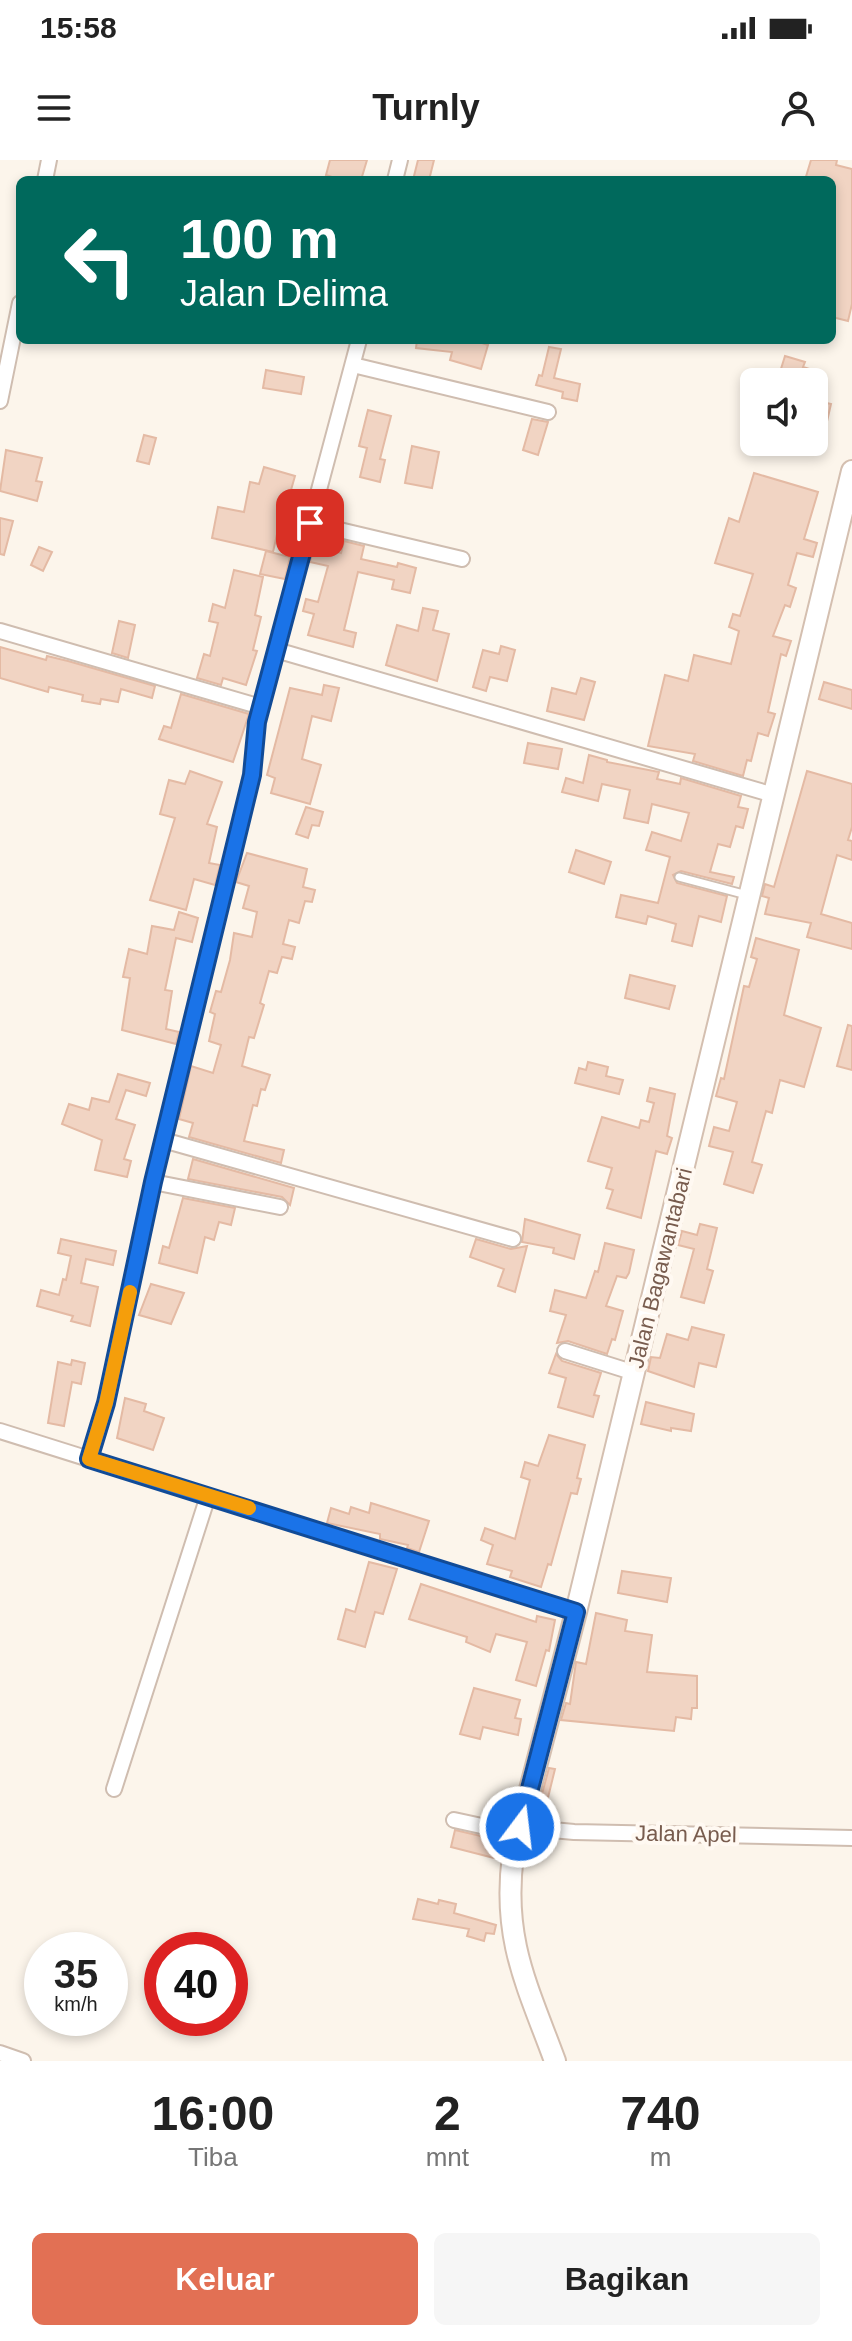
<!DOCTYPE html>
<html lang="id">
<style>
:root{--surface:#fff;--page:#f6f6f6;--text:#222;--muted:#767676;--accent:#e27054}
body{margin:0;font-family:Helvetica,sans-serif;background:var(--page);color:var(--text);height:100vh;display:flex;flex-direction:column;font-size:30px;white-space:nowrap}
*{box-sizing:border-box;margin:0}
p{font-size:26px;color:var(--muted)}
.icon{flex:none;width:44px;height:44px;fill:none;stroke:currentColor;stroke-width:2;stroke-linecap:round;stroke-linejoin:round}
.map{position:relative;height:1901px;overflow:hidden}
.sheet{display:flex;flex-direction:column;background:var(--surface);flex:1}
.sheet>*{flex:none}
.guide{position:absolute;left:16px;top:16px;width:820px;height:168px;border-radius:12px;box-shadow:0 4px 12px #0003;background:#00695c;color:#fff;overflow:hidden}
.fabs{position:absolute;left:740px;top:208px;display:grid;gap:16px}
.fabs a{display:grid;place-items:center;width:88px;height:88px;border-radius:12px;background:var(--surface);box-shadow:0 4px 12px #0003;font-size:40px}
.speed{position:absolute;left:24px;top:1772px;display:flex;gap:16px;font-size:40px;font-weight:700;text-align:center}
.speed>*{display:grid;place-content:center;width:104px;height:104px;border-radius:50%;background:var(--surface);box-shadow:0 4px 12px #0003;line-height:1}
.speed small{font-size:20px;font-weight:400}
.speed .limit{border:12px solid #d22;background:#fff;color:#111}
.pin{position:absolute;display:grid;place-items:center;width:68px;height:68px;color:#fff;margin:-34px;border-radius:16px;box-shadow:0 4px 12px #0006}
.me{position:absolute;width:88px;margin:-44px;rotate:15deg;stroke-linejoin:round;filter:drop-shadow(0 0 6px #0008)}
.turn{display:flex;align-items:center;gap:28px;height:168px;padding:0 32px;font-size:36px}
.turn .icon{width:104px;height:104px;stroke-width:2.5}
.turn b{display:block;font-size:56px;line-height:68px}
.eta{display:flex;justify-content:space-evenly;align-items:center;height:136px;text-align:center}
.eta b{font-size:48px;font-weight:600;line-height:56px}
.action{display:flex;gap:16px;margin-top:auto;padding:16px 32px}
.action a{flex:1;height:92px;border-radius:12px;background:var(--accent);color:#fff;font-size:32px;font-weight:600;line-height:92px;text-align:center}
.action a+a{background:var(--page);color:var(--text)}
.status{display:flex;justify-content:space-between;align-items:center;height:56px;padding:0 40px;background:var(--surface);direction:ltr}
.status svg{height:22px;fill:currentColor}
header{display:flex;justify-content:space-between;align-items:center;height:104px;padding:0 32px;background:var(--surface);font-size:36px;font-weight:600}
.map>svg:first-child{display:block}
</style>
<div class="status"><b>15:58</b><svg viewBox="0 0 49 12"><path d="M0 12V9h3v3zM5 12V6h3v6zM10 12V3h3v9zM15 12V0h3v12zM26 1h20v11H26zM47 4h2v5h-2z"/></svg></div>
<header><svg class="icon" aria-label="menu" viewBox="0 0 24 24"><path d="M4 6h16M4 12h16M4 18h16"/></svg>Turnly<svg class="icon" aria-label="person" viewBox="0 0 24 24"><circle cx="12" cy="8" r="4"/><path d="M4 21q1-7 8-7t8 7"/></svg></header>
<div class="map">
<svg width="852" height="1901" viewBox="0 0 852 1901">
<rect width="100%" height="100%" fill="#fcf5eb"/>
<!-- building -->
<g fill="#f1d4c3" stroke="#e4baa4" stroke-width="2">
<polygon points="330,0 367,0 361,20 341,20 326,15"/>
<polygon points="418,0 434,0 429,20 413,20"/>
<polygon points="811,0 837,0 836,5 852,9 852,144 848,161 832,157 832,20 805,20"/>
<polygon points="417,180 473,180 488,185 481,209 450,200 452,192 416,188"/>
<polygon points="549,187 561,189 554,218 580,224 577,241 562,238 563,232 536,225 539,215 542,216"/>
<polygon points="785,196 805,202 803,207 819,212 816,222 788,222 790,215 780,212"/>
<polygon points="266,210 304,217 301,234 263,228"/>
<polygon points="814,240 831,244 825,270 814,268"/>
<polygon points="368,250 391,256 380,299 385,300 380,322 360,317 367,288 359,286"/>
<polygon points="532,259 548,262 538,295 523,290"/>
<polygon points="144,275 156,278 149,304 137,301"/>
<polygon points="412,286 439,292 432,328 405,323"/>
<polygon points="6,290 42,298 36,321 42,322 37,341 0,331"/>
<polygon points="264,307 295,316 291,330 301,332 298,346 284,343 273,392 212,378 218,347 244,352 250,322 259,324"/>
<polygon points="754,313 818,332 804,379 817,383 813,397 797,393 788,425 796,428 790,447 785,445 773,476 791,481 786,496 781,494 768,552 775,554 768,576 758,573 751,601 747,600 743,616 693,601 695,594 648,586 665,515 688,521 694,495 731,504 739,471 729,467 733,454 740,456 753,414 715,403 729,358 739,362"/>
<polygon points="0,358 13,361 4,395 0,394"/>
<polygon points="344,381 364,386 361,399 397,407 398,403 416,408 410,433 392,429 394,420 358,412 344,470 356,473 353,487 308,475 314,454 303,451 306,439 318,442 328,406 310,402 314,386 341,393"/>
<polygon points="39,387 52,392 43,411 31,405"/>
<polygon points="266,391 290,397 285,419 260,414"/>
<polygon points="234,410 263,417 255,455 261,457 253,490 257,491 246,525 223,518 221,525 197,518 204,494 210,496 218,463 209,461 213,444 225,448"/>
<polygon points="423,448 438,451 433,470 449,474 437,521 386,505 397,465 418,471"/>
<polygon points="119,461 135,465 128,498 112,493"/>
<polygon points="501,486 515,490 507,521 490,517 486,531 473,527 483,490 499,494"/>
<polygon points="0,487 46,500 47,496 68,501 155,526 152,538 121,529 118,542 101,539 100,544 82,541 83,535 49,527 48,532 0,518"/>
<polygon points="581,518 595,522 584,560 547,551 552,528 576,534"/>
<polygon points="824,522 852,530 852,549 819,539"/>
<polygon points="324,525 339,528 331,561 312,556 302,599 321,605 310,644 271,633 275,618 267,615 290,528 322,535"/>
<polygon points="181,534 249,554 233,602 159,579 164,566 171,568"/>
<polygon points="528,583 562,589 558,609 524,603"/>
<polygon points="589,595 607,600 607,602 659,612 657,619 680,624 681,618 741,636 738,647 748,649 743,668 736,666 730,687 718,684 710,712 734,717 732,724 681,711 673,715 677,723 727,736 721,762 699,756 692,786 672,781 676,764 648,756 646,764 616,757 621,735 658,743 670,697 646,690 652,672 681,681 689,653 652,644 648,663 624,658 630,630 602,624 598,641 562,632 566,618 583,623"/>
<polygon points="190,611 222,622 207,664 217,667 209,703 220,705 215,725 194,719 186,750 150,740 175,658 160,654 169,620 185,624"/>
<polygon points="807,611 852,624 852,667 848,680 852,681 852,700 837,695 821,754 852,763 852,789 807,777 811,763 765,754 769,738 762,736 765,724 774,727"/>
<polygon points="306,647 323,652 319,666 312,665 308,678 296,674"/>
<polygon points="576,690 611,702 604,724 569,712"/>
<polygon points="247,693 307,709 303,727 315,730 312,742 305,741 299,763 289,760 283,784 295,787 292,799 282,797 277,813 269,811 260,843 264,845 254,878 249,877 242,906 270,915 265,930 261,929 257,946 253,945 244,981 284,990 281,1003 189,977 193,963 179,959 191,906 213,913 221,885 209,881 215,854 210,852 216,831 221,832 230,800 234,773 252,777 257,752 243,748 249,726 236,722"/>
<polygon points="179,752 198,758 192,782 176,778 165,830 172,831 166,869 179,872 176,884 122,870 130,818 123,817 129,789 147,794 152,766 174,770"/>
<polygon points="756,778 799,790 784,855 821,868 804,927 780,920 772,953 766,951 752,1002 762,1005 753,1033 724,1024 733,992 709,986 714,967 729,971 737,942 716,936 721,918 724,919 744,826 749,827 757,799 751,797"/>
<polygon points="630,815 675,826 669,849 625,838"/>
<polygon points="848,865 852,866 852,910 837,906"/>
<polygon points="588,902 608,907 606,916 623,920 619,934 575,923 579,908 586,910"/>
<polygon points="118,914 150,923 146,936 126,930 116,959 135,965 124,999 131,1001 127,1017 95,1010 102,980 62,964 69,944 89,950 92,938 109,942"/>
<polygon points="650,928 675,934 667,976 672,978 667,994 656,991 641,1058 607,1048 613,1030 606,1028 612,1008 588,1001 602,957 639,968 641,960 649,962 654,943 647,941"/>
<polygon points="193,999 294,1028 290,1045 282,1037 188,1019"/>
<polygon points="183,1038 235,1048 231,1065 219,1062 214,1080 205,1077 197,1113 159,1103 163,1086 169,1088"/>
<polygon points="525,1059 580,1075 574,1099 553,1093 554,1088 522,1082"/>
<polygon points="700,1064 717,1068 707,1109 713,1111 704,1143 681,1137 694,1089 678,1085 682,1071 697,1075"/>
<polygon points="61,1079 116,1091 113,1105 86,1099 81,1123 98,1127 90,1166 71,1161 73,1156 37,1146 41,1130 59,1135 63,1119 66,1120 71,1096 58,1093"/>
<polygon points="476,1079 511,1089 527,1086 515,1132 498,1126 504,1109 470,1097"/>
<polygon points="605,1083 634,1090 629,1113 626,1118 617,1116 606,1146 623,1151 615,1180 612,1179 607,1194 568,1181 557,1183 566,1155 550,1151 555,1130 586,1138 595,1111 598,1112"/>
<polygon points="151,1124 184,1133 171,1164 139,1155"/>
<polygon points="692,1167 724,1175 716,1207 699,1203 694,1227 648,1211 651,1197 660,1198 667,1174 688,1180"/>
<polygon points="556,1194 562,1201 601,1213 594,1235 599,1236 593,1257 558,1247 566,1218 549,1213"/>
<polygon points="72,1200 85,1203 81,1224 72,1222 64,1266 48,1263 58,1202 71,1205"/>
<polygon points="125,1238 146,1244 144,1251 164,1258 153,1290 117,1278"/>
<polygon points="646,1242 694,1254 691,1271 671,1268 671,1271 641,1264"/>
<polygon points="549,1275 585,1285 577,1318 581,1319 577,1334 571,1333 551,1405 548,1404 541,1427 510,1417 512,1411 487,1404 493,1385 481,1380 485,1368 515,1379 530,1320 521,1317 525,1302 538,1306"/>
<polygon points="371,1343 429,1361 419,1392 407,1388 408,1385 380,1379 380,1374 327,1363 331,1348 349,1354 351,1347 369,1353"/>
<polygon points="369,1402 397,1409 383,1454 375,1452 365,1487 338,1479 346,1449 355,1452"/>
<polygon points="622,1411 671,1418 667,1442 618,1433"/>
<polygon points="421,1424 536,1462 537,1456 555,1460 549,1491 546,1490 536,1526 516,1520 527,1482 496,1474 490,1492 466,1482 467,1477 409,1459"/>
<polygon points="596,1453 627,1460 625,1471 652,1475 647,1512 697,1516 697,1548 692,1548 691,1559 676,1557 674,1571 561,1560 566,1543 570,1544 576,1502 586,1504"/>
<polygon points="474,1528 520,1540 515,1558 521,1559 518,1575 483,1567 480,1579 460,1574"/>
<polygon points="549,1608 555,1609 543,1658 536,1656"/>
<polygon points="455,1670 498,1680 494,1698 451,1687"/>
<polygon points="418,1739 438,1744 439,1740 456,1744 454,1753 496,1765 494,1774 486,1773 484,1781 467,1776 469,1769 413,1759"/>
</g>
<g fill="none" stroke-linecap="round" stroke-linejoin="round">
<!-- lane casing -->
<g stroke="#cfbdb0" stroke-width="11">
<polyline id="lane" points="679,717 747,735"/>
</g>
<!-- street casing -->
<g stroke="#cfbdb0" stroke-width="18">
<g id="street">
<polyline points="45,20 49,0"/>
<polyline points="395,20 400,0"/>
<polyline points="353,205 548,252"/>
<polyline points="0,241 20,143"/>
<polyline points="310,363 462,399"/>
<polyline points="0,471 261,547"/>
<polyline points="276,490 774,635"/>
<polyline points="163,980 513,1079"/>
<polyline points="153,1022 280,1047"/>
<polyline points="565,1191 635,1213"/>
<polyline points="0,1271 576,1452"/>
<polyline points="89,1299 106,1243 153,1022 252,615 257,562 359,180"/>
<polyline points="114,1629 208,1336"/>
<polyline points="454,1660 518,1674"/>
<polyline points="520,1667 574,1672 852,1678"/>
<polyline points="0,1893 23,1901"/>
</g>
</g>
<!-- secondary casing -->
<g stroke="#d4bfb0" stroke-width="24">
<path id="secondary" d="M555,1901C527,1825 502,1779 513,1695L576,1452L852,311"/>
</g>
<!-- lane -->
<use href="#lane" stroke="#fff" stroke-width="7"/>
<!-- street -->
<use href="#street" stroke="#fff" stroke-width="14"/>
<!-- secondary -->
<use href="#secondary" stroke="#fff" stroke-width="20"/>
</g>
<g fill="none" stroke-linecap="round" stroke-linejoin="round">
<!-- route casing -->
<g stroke="#114b97" stroke-width="20">
<polyline id="route" points="310,363 257,562 252,615 153,1022 106,1243 89,1299 576,1452 520,1667"/>
</g>
<!-- route -->
<use href="#route" stroke="#1a73e8" stroke-width="14"/>
<!-- slow -->
<polyline stroke="#f59e0b" stroke-width="14" points="130,1132 106,1243 89,1299 249,1348"/>
</g>
<g text-anchor="middle" dominant-baseline="central" stroke-width="8" stroke-linejoin="round" paint-order="stroke">
<!-- street labels -->
<g font-size="22" fill="#785c4e" stroke="#fff9f2">
<text transform="translate(660 1108) rotate(-76)">Jalan Bagawantabari</text>
<text transform="translate(686 1674) rotate(1)">Jalan Apel</text>
</g>
</g>
</svg>
<div class="fabs">
<a><svg class="icon" aria-label="sound" viewBox="0 0 24 24"><path d="M4 9h4l5-4v14l-5-4H4zM17 9q2 3 0 6"/></svg></a>
</div>
<div class="speed"><div>35<small>km/h</small></div><div class="limit">40</div></div>
<div class="pin" style="left:310px;top:363px;background:#d93025"><svg class="icon" aria-label="arrive" viewBox="0 0 24 24"><path d="M6 21V4h12l-3 4 3 4H6"/></svg></div>
<svg class="me" style="left:520px;top:1667px" viewBox="-20 -20 40 40"><circle r="17" fill="#1a73e8" stroke="#fff" stroke-width="3"/><path d="M0-11L8 9 0 5-8 9z" fill="#fff"/></svg>
<div class="guide">
<div class="turn"><svg class="icon" aria-label="left" viewBox="0 0 24 24"><path d="M17 20v-9H6M10 6l-5 5 5 5"/></svg><div><b>100 m</b>Jalan Delima</div></div>
</div>
</div>
<section class="sheet">
<div class="eta">
<div><b>16:00</b><p>Tiba</p></div>
<div><b>2</b><p>mnt</p></div>
<div><b>740</b><p>m</p></div>
</div>
<div class="action"><a>Keluar</a><a>Bagikan</a></div>
</section>
